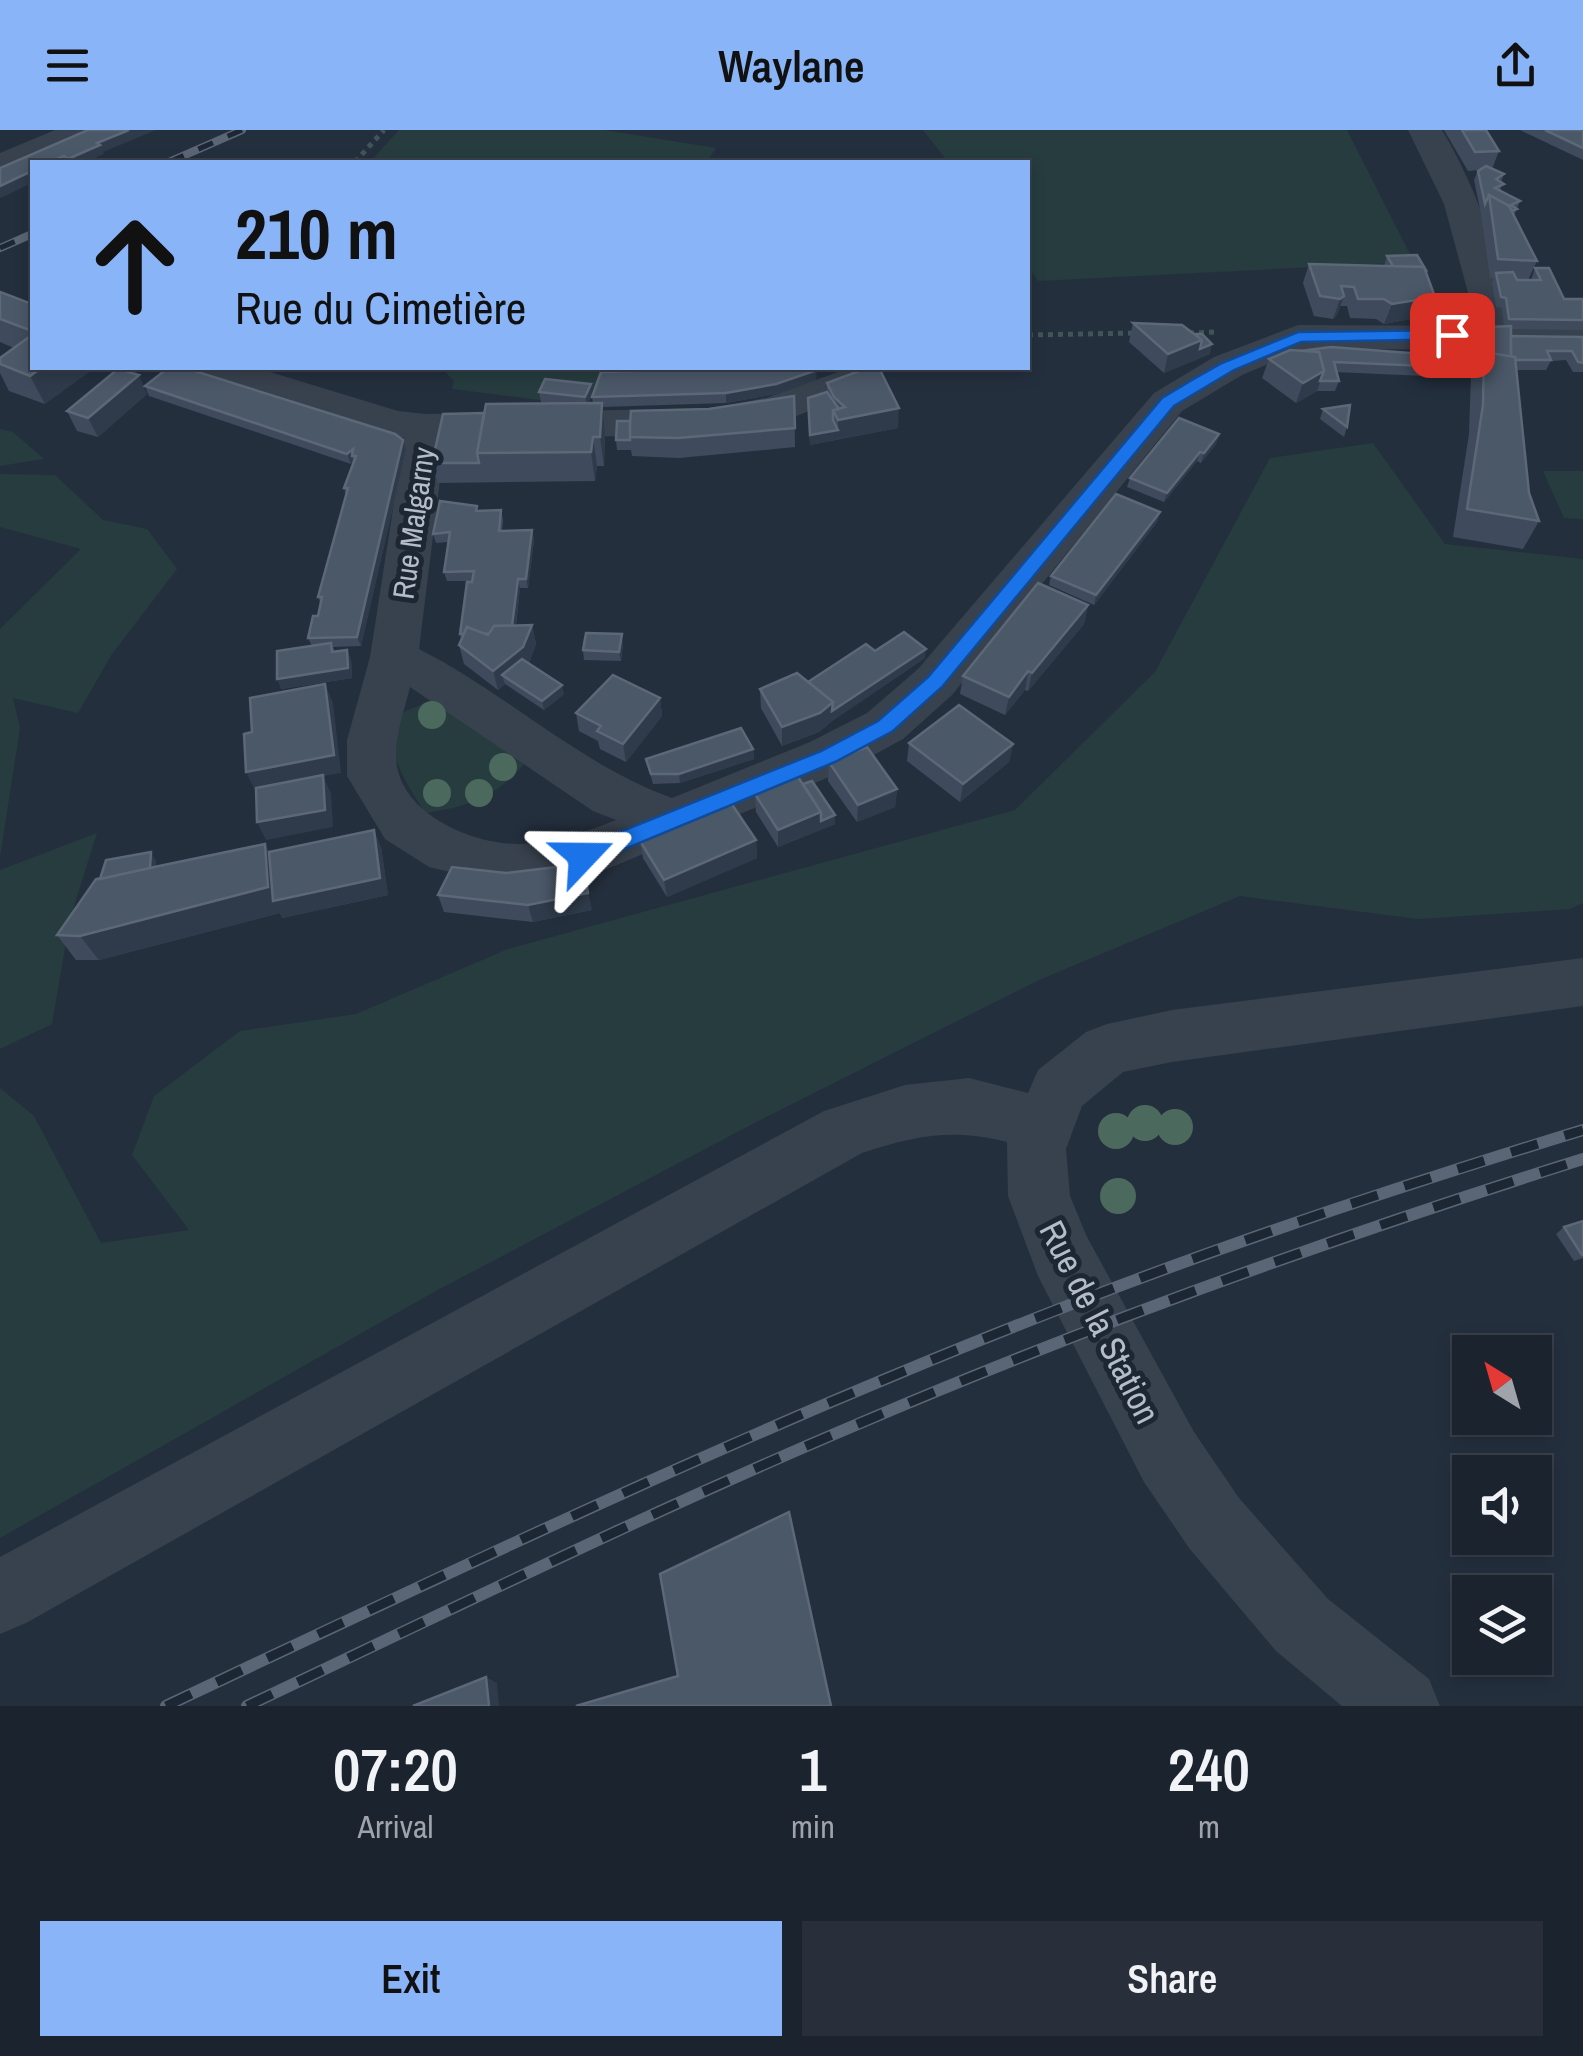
<!DOCTYPE html>
<meta charset="utf-8">
<style>
:root{--surface:#1b232e;--page:#282f3a;--text:#f1f3f6;--muted:#a0a4aa;--line:#39404a;--accent:#8ab4f8}
body{margin:0;font-family:"Archivo Narrow",sans-serif;background:var(--page);color:var(--text);height:100vh;display:flex;flex-direction:column;font-size:38px;white-space:nowrap}
*{box-sizing:border-box;margin:0}
p{font-size:32px;color:var(--muted)}
.icon{flex:none;width:55px;height:55px;fill:none;stroke:currentColor;stroke-width:2;stroke-linecap:round;stroke-linejoin:round}
.map{position:relative;height:1576px;overflow:hidden}
.sheet{display:flex;flex-direction:column;background:var(--surface);flex:1}
.sheet>*{flex:none}
.guide{position:absolute;left:30px;top:30px;width:1000px;height:210px;border-radius:0px;box-shadow:0 5px 15px #0003,0 0 0 2px var(--line);background:#8ab4f8;color:#111;overflow:hidden}
.needle{width:65px;rotate:323deg}
.tools{position:absolute;left:1452px;top:1205px;display:grid;gap:20px}
.tools a{display:grid;place-items:center;width:100px;height:100px;border-radius:0px;background:var(--surface);box-shadow:0 5px 15px #0003,0 0 0 2px var(--line);font-size:50px}
.pin{position:absolute;display:grid;place-items:center;width:85px;height:85px;color:#fff;margin:-42px;border-radius:20px;box-shadow:0 5px 15px #0006}
.me{position:absolute;width:110px;margin:-55px;rotate:67deg;stroke-linejoin:round;filter:drop-shadow(0 0 8px #0008)}
.turn{display:flex;align-items:center;gap:35px;height:210px;padding:0 40px;font-size:45px}
.turn .icon{width:130px;height:130px;stroke-width:2.5}
.turn b{display:block;font-size:70px;line-height:85px}
.eta{display:flex;justify-content:space-evenly;align-items:center;height:170px;text-align:center}
.eta b{font-size:60px;font-weight:600;line-height:70px}
.primary-button{display:flex;gap:20px;margin-top:auto;padding:20px 40px}
.primary-button a{flex:1;height:115px;border-radius:0px;background:var(--accent);color:#111;font-size:40px;font-weight:600;line-height:115px;text-align:center}
.primary-button a+a{background:var(--page);color:var(--text)}
header{display:flex;justify-content:space-between;align-items:center;height:130px;padding:0 40px;background:var(--accent);color:#111;font-size:45px;font-weight:600}
.map>svg:first-child{display:block}
</style>
<header><svg class="icon" aria-label="menu" viewBox="0 0 24 24"><path d="M4 6h16M4 12h16M4 18h16"/></svg>Waylane<svg class="icon" aria-label="share" viewBox="0 0 24 24"><path d="M12 15V3M7 8l5-5 5 5M5 13v7h14v-7"/></svg></header>
<div class="map">
<svg width="1583" height="1576" viewBox="0 0 1583 1576">
<rect width="100%" height="100%" fill="#242f3e"/>
<!-- green -->
<g fill="#263c3f">
<polygon points="399,0 604,0 716,18 707,32 370,32"/>
<polygon points="923,0 1347,0 1414,132 1038,151 1028,136 1028,32 948,32"/>
<polygon points="425,238 603,238 587,276 452,259 454,251 445,242"/>
<polygon points="0,299 13,302 44,329 0,336"/>
<polygon points="1373,313 1445,414 1583,429 1583,773 1570,779 1418,789 1240,766 1039,850 768,986 434,1162 0,1408 0,958 34,986 101,1113 189,1100 132,1025 154,966 240,901 356,884 508,819 1015,680 1155,542 1270,328"/>
<polygon points="1543,341 1583,341 1583,389 1564,388"/>
<polygon points="0,344 55,345 103,390 147,399 177,439 112,524 78,583 13,568 20,598 0,727 0,499 81,419 0,397"/>
<path d="M422,574L441,577L524,634C498,666 465,678 425,683C411,660 376,612 400,585C404,581 416,577 422,574Z"/>
<polygon points="97,703 70,789 52,894 0,919 0,740"/>
</g>
<g fill="none" stroke-linecap="round" stroke-linejoin="round">
<!-- path -->
<g stroke="#3f5557" stroke-width="5" stroke-dasharray="5 5" stroke-linecap="butt">
<polyline points="355,32 384,0"/>
<polyline points="1189,203 1216,202"/>
<polyline points="1028,205 1136,203"/>
</g>
<!-- minor -->
<g fill="#38414e" fill-rule="evenodd">
<polygon points="55,0 100,0 95,7 0,46 0,23"/>
<path d="M1408,0H1442C1479,61 1498,127 1516,196H1583V220L1304,219L1242,245L1182,281L952,565L903,609L846,640L602,741L517,758L429,737L385,709L347,646V610L370,527L404,308L203,247L197,238H257L398,281L426,284L716,278L769,267L849,238L866,240L872,249L866,258L794,287L716,304L445,310L419,519C506,563 580,635 672,668L810,612L867,583L918,539L1154,263L1214,227L1298,195L1477,196L1444,74ZM410,557L593,681L616,690C586,702 552,714 518,714C475,714 410,688 398,641C391,614 404,583 410,557Z"/>
<path d="M1583,828V876L1172,932L1123,942L1082,976L1066,1019L1070,1066L1087,1107L1194,1302L1239,1368L1328,1469L1429,1549L1440,1576H1342L1276,1521L1189,1418L1144,1352L1038,1146L1008,1066L1007,1012C952,998 915,1006 862,1023L26,1493L0,1504V1427L824,981L905,955L969,948L1028,963L1038,940L1086,902L1107,894L1172,880Z"/>
</g>
<!-- rail-far1 casing -->
<g stroke="#5a6575" stroke-width="8">
<g id="rail-far1">
<polyline points="169,32 242,0"/>
<polyline points="0,118 32,104"/>
</g>
</g>
<!-- rail casing -->
<g stroke="#5a6575" stroke-width="12">
<g id="rail">
<path d="M166,1576C460,1437 755,1297 1059,1179C1231,1112 1406,1054 1583,1000"/>
<path d="M247,1576C450,1480 652,1381 858,1294C1095,1193 1338,1106 1583,1029"/>
</g>
</g>
<!-- rail-far1 -->
<use href="#rail-far1" stroke="#1d2633" stroke-width="5" stroke-dasharray="16" stroke-linecap="butt"/>
<!-- rail -->
<use href="#rail" stroke="#1d2633" stroke-width="9" stroke-dasharray="28" stroke-linecap="butt"/>
</g>
<!-- trees -->
<g fill="#4b6a5d">
<circle cx="432" cy="585" r="14"/>
<circle cx="503" cy="637" r="14"/>
<circle cx="437" cy="663" r="14"/>
<circle cx="479" cy="663" r="14"/>
<circle cx="1145" cy="993" r="18"/>
<circle cx="1175" cy="997" r="18"/>
<circle cx="1116" cy="1001" r="18"/>
<circle cx="1118" cy="1066" r="18"/>
</g>
<!-- wall -->
<g fill="#3f4b5c">
<polygon points="1444,0 1486,0 1499,21 1492,39 1504,44 1501,52 1501,61 1520,71 1514,86 1537,131 1528,150 1531,150 1535,138 1564,169 1583,169 1583,200 1511,199 1511,206 1583,207 1583,242 1573,242 1566,230 1551,231 1546,240 1517,240 1529,363 1539,391 1523,419 1453,407 1469,304 1471,244 1469,248 1336,242 1339,251 1335,261 1317,261 1296,273 1262,248 1269,229 1461,227 1455,218 1463,198 1504,197 1502,178 1496,177 1492,153 1494,148 1490,148 1481,84 1474,50 1478,40 1468,41"/>
<polygon points="1520,0 1583,0 1583,30"/>
<polygon points="1387,126 1426,143 1435,167 1427,186 1384,194 1376,189 1350,188 1347,176 1340,176 1337,185 1333,189 1314,186 1303,153 1309,134 1384,136"/>
<polygon points="0,162 32,174 32,238 45,274 9,261 0,243 0,228 14,218 0,212"/>
<polygon points="1133,193 1210,224 1164,243 1129,212"/>
<polygon points="610,238 679,238 679,240 816,250 776,264 726,273 602,277 605,302 604,336 597,336 595,351 438,353 432,333 484,283 559,274 541,272 539,262 592,264 588,273 593,273 592,267 611,241"/>
<polygon points="827,253 898,298 810,315 808,278 827,262"/>
<polygon points="145,256 403,310 406,320 361,516 333,517 335,521 351,529 352,548 281,559 312,516 308,508 318,486 321,474 318,467 346,366 344,358 353,331 351,334 149,266"/>
<polygon points="147,264 98,307 77,301 67,281"/>
<polygon points="794,266 795,317 679,328 632,326 631,320 617,320 616,310 630,291"/>
<polygon points="1323,279 1347,297 1344,307 1320,289"/>
<polygon points="1219,304 1216,314 1201,333 1197,331 1164,372 1127,357 1130,348"/>
<polygon points="501,380 503,390 502,401 532,400 534,410 528,458 520,458 516,496 532,495 536,514 529,533 564,564 544,580 505,554 498,560 464,534 459,515 461,510 460,504 473,451 447,451 444,442 448,412 436,413 433,404 478,381"/>
<polygon points="1160,382 1157,392 1094,475 1049,455 1051,446"/>
<polygon points="1088,475 1084,494 1028,561 1025,560 1005,585 960,564 963,546"/>
<polygon points="623,514 621,531 584,530 583,520"/>
<polygon points="875,521 925,528 832,591 819,602 782,616 761,578 760,559 808,552"/>
<polygon points="660,568 662,586 626,632 600,619 598,611 579,601 576,583"/>
<polygon points="909,613 1013,614 1009,632 960,672 907,631"/>
<polygon points="753,619 754,629 680,653 653,654 646,629"/>
<polygon points="829,632 897,659 895,677 857,692 828,651"/>
<polygon points="755,664 835,694 778,717 756,682"/>
<polygon points="756,710 757,728 667,767 643,728 640,711"/>
<polygon points="265,714 269,722 381,717 388,765 282,788 280,783 99,830 76,830 57,805 156,731 156,737"/>
<polygon points="438,765 592,780 533,792 444,782"/>
<polygon points="1583,1091 1583,1128 1574,1131 1556,1104 1564,1097"/>
</g>
<!-- shaded-wall -->
<g fill="#2f3b4b">
<polygon points="129,0 156,0 103,22 104,24 86,32 70,32 68,29 97,13"/>
<polygon points="64,26 66,32 50,32"/>
<polygon points="32,41 32,53 5,66 0,56"/>
<polygon points="0,55 5,66 0,68"/>
<polygon points="1344,166 1337,185 1333,189 1340,169"/>
<polygon points="1435,167 1427,186 1384,194 1392,174"/>
<polygon points="1202,210 1212,214 1210,224 1164,243 1168,224"/>
<polygon points="41,238 95,238 45,274 30,246"/>
<polygon points="817,240 816,250 776,264 726,273 726,263"/>
<polygon points="1324,241 1317,261 1296,273 1303,253"/>
<polygon points="139,245 147,264 98,307 88,288"/>
<polygon points="591,254 592,264 587,276 585,267"/>
<polygon points="602,273 605,302 604,336 600,307"/>
<polygon points="899,278 898,298 810,315 810,305 838,300 838,290"/>
<polygon points="1219,304 1216,314 1201,333 1204,323"/>
<polygon points="593,307 597,336 595,351 591,322"/>
<polygon points="403,310 406,320 361,516 357,507"/>
<polygon points="353,319 352,326 353,331 351,334 347,324"/>
<polygon points="1200,322 1197,331 1164,372 1167,363"/>
<polygon points="1160,382 1157,392 1094,475 1096,465"/>
<polygon points="532,400 534,410 528,458 526,449"/>
<polygon points="518,449 520,458 514,512 511,503"/>
<polygon points="1088,475 1084,494 1028,561 1032,543"/>
<polygon points="532,495 536,514 528,536 502,545 505,554 498,560 493,541"/>
<polygon points="622,504 623,514 621,531 619,522"/>
<polygon points="926,519 925,528 832,591 819,602 782,616 782,597 833,572"/>
<polygon points="347,520 351,529 352,548 281,559 277,549"/>
<polygon points="1028,541 1025,560 1005,585 1009,567"/>
<polygon points="325,554 333,573 341,643 323,646 331,663 333,697 266,710 257,692 255,660 246,642"/>
<polygon points="562,555 564,564 544,580 542,571"/>
<polygon points="660,568 662,586 626,632 623,614"/>
<polygon points="1013,614 1009,632 960,672 963,654"/>
<polygon points="753,619 754,629 680,653 679,644"/>
<polygon points="897,659 895,677 857,692 858,675"/>
<polygon points="821,682 821,700 778,717 778,700"/>
<polygon points="835,685 835,694 821,700 821,691"/>
<polygon points="374,700 381,717 388,765 282,788 280,783 99,830 80,806 265,714 278,739"/>
<polygon points="756,710 757,728 667,767 664,750"/>
<polygon points="151,722 156,731 156,759 102,769"/>
<polygon points="583,734 592,780 533,792 528,775"/>
<polygon points="486,1547 497,1553 499,1576 489,1576"/>
</g>
<!-- building -->
<g fill="#4b5868" stroke="#5c6777" stroke-width="2.5">
<polygon points="88,0 129,0 97,13 100,15 68,29 64,26 50,32 32,32 32,41 0,56 0,38"/>
<polygon points="1462,0 1486,0 1499,21 1475,22"/>
<polygon points="1545,0 1583,0 1583,18"/>
<polygon points="1486,36 1504,44 1496,49 1504,54 1495,58 1520,71 1511,75 1517,79 1512,81 1509,76 1489,65 1485,74 1478,41"/>
<polygon points="1489,65 1509,76 1537,131 1498,129"/>
<polygon points="1417,125 1427,142 1424,137 1393,136 1387,126"/>
<polygon points="1309,134 1424,137 1435,167 1392,174 1384,169 1358,169 1354,157 1341,156 1344,166 1340,169 1320,166"/>
<polygon points="1535,138 1549,138 1564,169 1583,169 1583,190 1509,189 1506,168 1501,167 1496,143 1513,142 1517,150 1541,150"/>
<polygon points="0,162 32,174 32,201 0,189"/>
<polygon points="1133,193 1182,195 1202,210 1168,224"/>
<polygon points="1511,196 1511,227 1484,222 1479,231 1480,209 1471,209 1463,198"/>
<polygon points="1195,204 1202,204 1212,214 1200,219 1202,210"/>
<polygon points="32,205 32,238 41,238 30,246 0,234 0,228"/>
<polygon points="1511,206 1583,207 1583,233 1578,232 1572,221 1547,221 1551,230 1516,230 1515,227 1511,227"/>
<polygon points="1331,217 1475,228 1473,238 1334,232 1339,251 1320,251 1324,241 1319,222 1300,221"/>
<polygon points="1290,220 1319,222 1324,241 1303,253 1269,229"/>
<polygon points="1484,222 1515,227 1529,363 1539,391 1467,379 1483,275"/>
<polygon points="168,238 185,238 395,304 403,310 357,507 308,508 313,486 318,486 322,467 318,467 348,358 344,358 356,326 352,326 353,319 347,324 145,256"/>
<polygon points="727,238 816,238 817,240 776,254 726,263 592,267 601,242"/>
<polygon points="867,238 879,238 899,278 838,290 833,280 845,277 834,267 827,253"/>
<polygon points="118,239 139,245 88,288 67,281"/>
<polygon points="545,249 591,254 585,267 539,262"/>
<polygon points="827,262 839,279 833,280 833,290 838,300 810,305 808,268"/>
<polygon points="794,266 795,298 678,308 629,307 631,281 709,279"/>
<polygon points="602,273 600,307 593,307 591,322 477,323 486,274"/>
<polygon points="1350,275 1347,297 1323,279"/>
<polygon points="484,283 477,323 479,333 432,333 443,284"/>
<polygon points="1179,288 1219,304 1204,323 1200,322 1167,363 1130,348"/>
<polygon points="617,291 630,291 630,310 616,310"/>
<polygon points="1116,364 1160,382 1096,465 1051,446"/>
<polygon points="440,371 477,376 476,381 501,380 499,401 532,400 526,449 518,449 512,496 494,496 490,503 483,504 467,497 464,504 460,504 467,452 472,452 474,441 444,442 450,402 433,404"/>
<polygon points="1038,453 1088,475 1032,543 1028,541 1009,567 963,546"/>
<polygon points="532,495 523,517 493,541 459,515 467,497 488,505 494,496"/>
<polygon points="904,502 926,519 832,581 833,572 808,552 866,514 875,521"/>
<polygon points="586,503 622,504 619,522 583,520"/>
<polygon points="331,513 332,522 347,520 348,538 277,549 277,521"/>
<polygon points="522,529 562,555 542,571 502,545"/>
<polygon points="797,543 833,572 820,583 782,597 760,559"/>
<polygon points="613,545 660,568 623,614 597,601 601,596 576,583"/>
<polygon points="325,554 334,625 246,642 244,604 252,602 250,568"/>
<polygon points="959,575 1013,614 963,654 909,613"/>
<polygon points="741,598 753,619 679,644 651,644 646,629"/>
<polygon points="867,617 897,659 858,675 829,632"/>
<polygon points="323,645 325,680 257,692 256,658"/>
<polygon points="798,647 821,682 778,700 755,664"/>
<polygon points="812,651 835,685 821,691 821,682 803,654"/>
<polygon points="731,673 756,710 664,750 640,711"/>
<polygon points="374,700 380,748 273,771 269,722"/>
<polygon points="265,714 268,757 80,806 57,805 96,749"/>
<polygon points="151,722 150,738 100,749 106,730"/>
<polygon points="583,734 588,763 528,775 438,765 452,737 506,743"/>
<polygon points="1583,1091 1583,1125 1582,1125 1564,1097"/>
<polygon points="789,1382 831,1576 576,1576 678,1546 660,1444"/>
<polygon points="486,1547 489,1576 413,1576"/>
</g>
<!-- route -->
<polygon fill="#1a73e8" stroke="#114b97" stroke-width="2.5" points="1452,200 1458,202 1458,209 1301,212 1234,240 1174,276 942,557 893,601 835,632 591,733 575,733 572,726 575,720 821,621 878,591 928,547 1162,268 1192,250 1222,233 1298,202"/>
<g text-anchor="middle" dominant-baseline="central" stroke-width="10" stroke-linejoin="round" paint-order="stroke">
<!-- far-street labels -->
<g font-size="30" fill="#b4bcc9" stroke="#1d2633">
<text transform="translate(413 393) rotate(-82)">Rue Malgarny</text>
</g>
<!-- street labels -->
<g font-size="35" fill="#b4bcc9" stroke="#1d2633">
<text transform="translate(1100 1192) rotate(63)">Rue de la Station</text>
</g>
</g>
</svg>
<div class="tools">
<a><svg class="needle" viewBox="-14 -14 28 28"><path d="M0-13l5 13h-10z" fill="#e53935"/><path d="M0 13l5-13h-10z" fill="#a0a4aa"/></svg></a>
<a><svg class="icon" aria-label="sound" viewBox="0 0 24 24"><path d="M4 9h4l5-4v14l-5-4H4zM17 9q2 3 0 6"/></svg></a>
<a><svg class="icon" aria-label="layers" viewBox="0 0 24 24"><path d="M12 4l9 5-9 5-9-5zM3 14l9 5 9-5"/></svg></a>
</div>
<div class="pin" style="left:1452px;top:205px;background:#d93025"><svg class="icon" aria-label="arrive" viewBox="0 0 24 24"><path d="M6 21V4h12l-3 4 3 4H6"/></svg></div>
<svg class="me" style="left:583px;top:726px" viewBox="-20 -20 40 40"><path d="M0-17L14 15 0 8-14 15z" fill="#1a73e8" stroke="#fff" stroke-width="4"/></svg>
<div class="guide">
<div class="turn"><svg class="icon" aria-label="ahead" viewBox="0 0 24 24"><path d="M12 20V5M6 11l6-6 6 6"/></svg><div><b>210 m</b>Rue du Cimetière</div></div>
</div>
</div>
<section class="sheet">
<div class="eta">
<div><b>07:20</b><p>Arrival</p></div>
<div><b>1</b><p>min</p></div>
<div><b>240</b><p>m</p></div>
</div>
<div class="primary-button"><a>Exit</a><a>Share</a></div>
</section>
